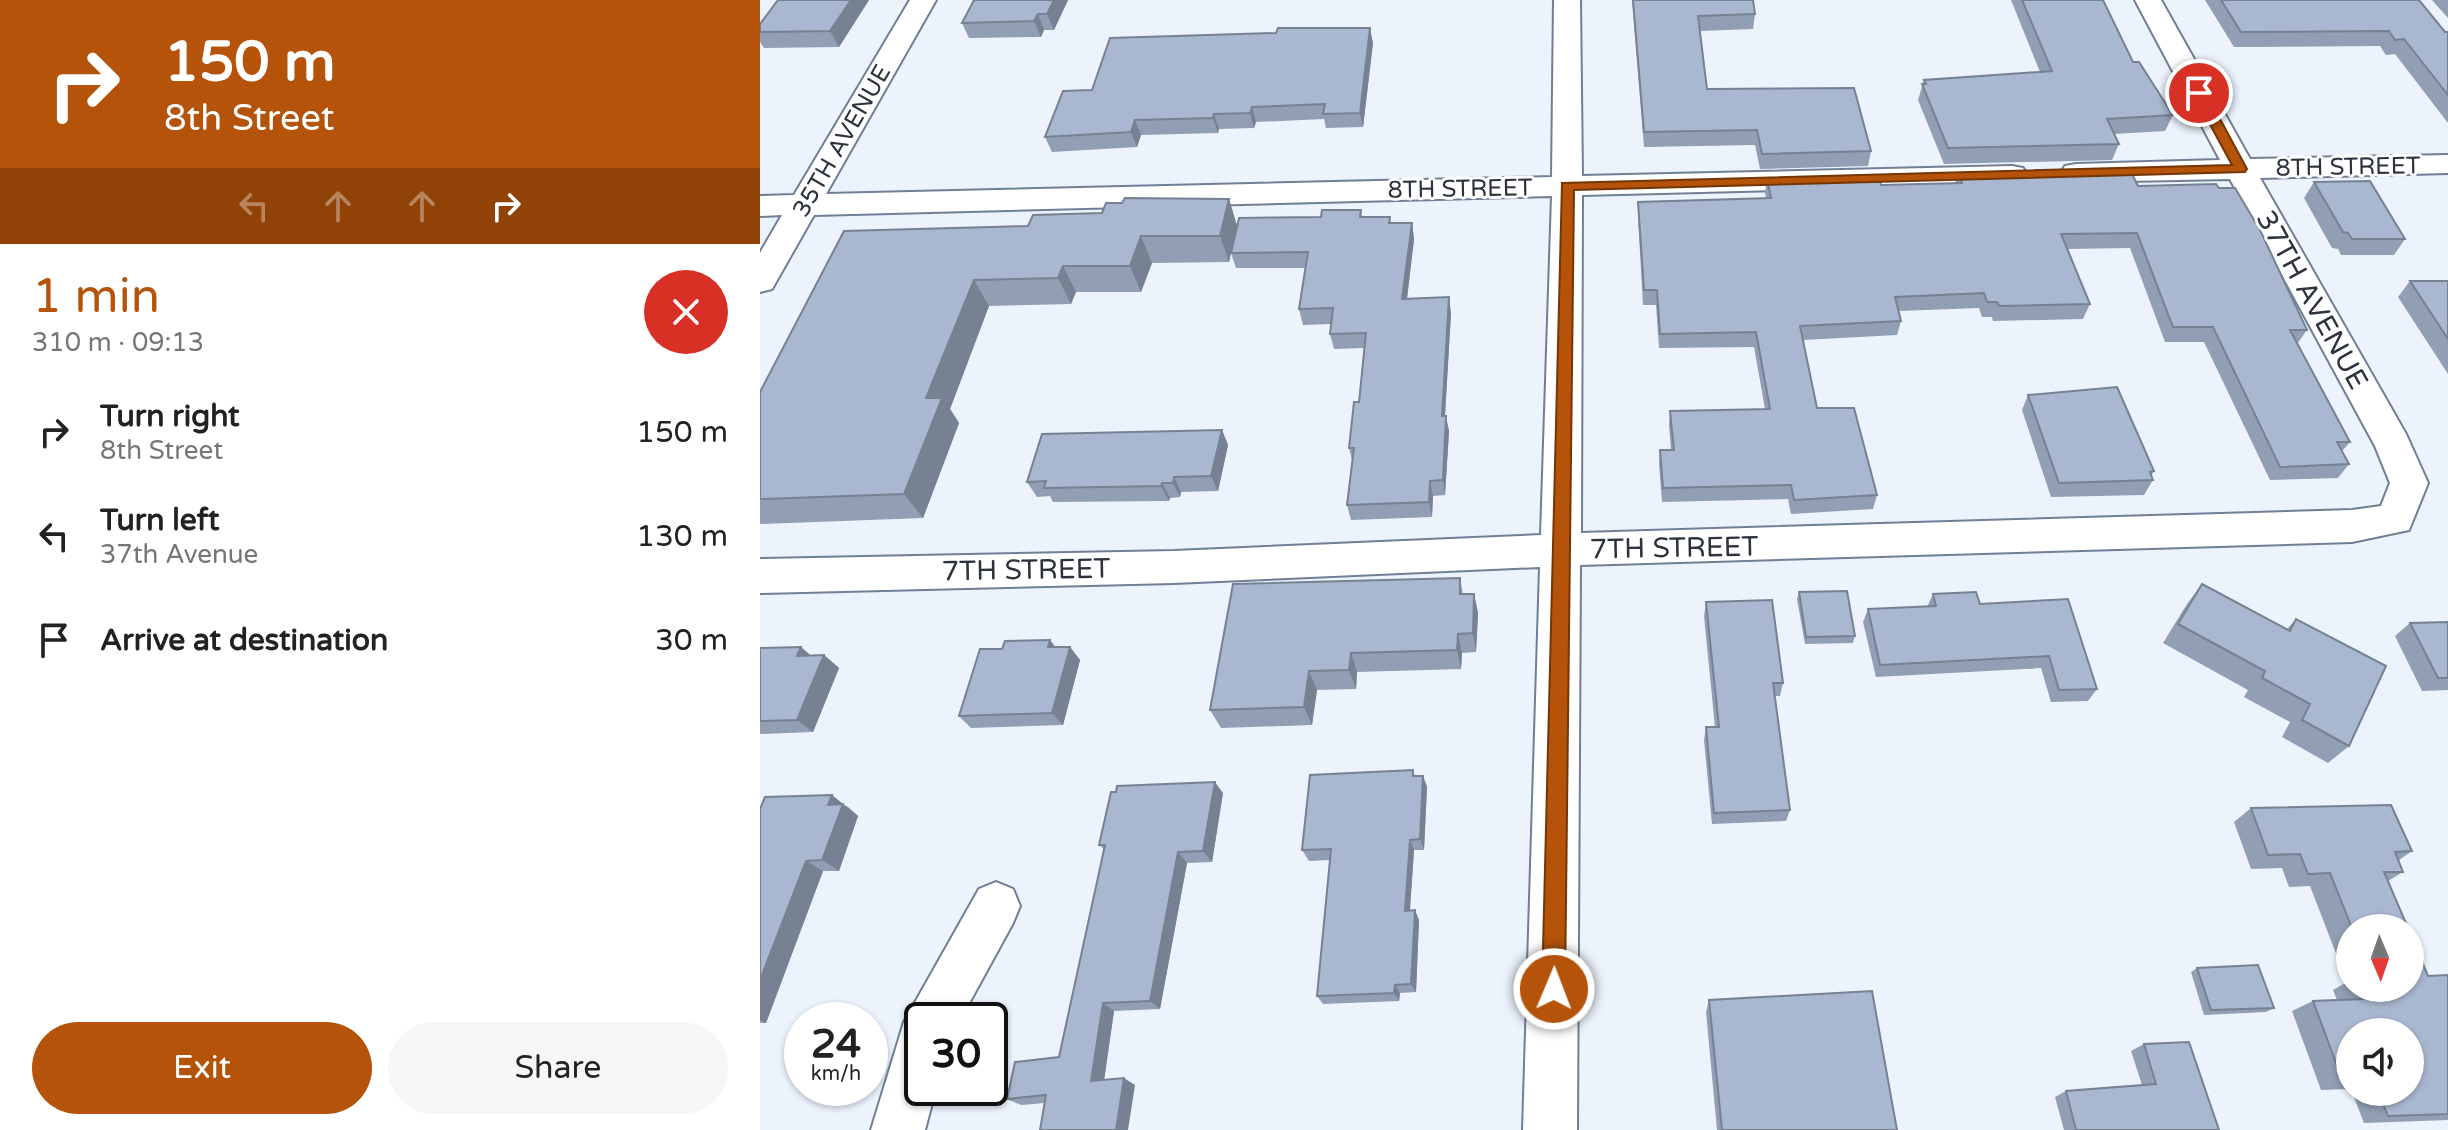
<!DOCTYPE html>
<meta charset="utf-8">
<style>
:root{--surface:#fff;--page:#f6f6f6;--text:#222;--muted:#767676;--accent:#b45309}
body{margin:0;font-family:"Varela Round",sans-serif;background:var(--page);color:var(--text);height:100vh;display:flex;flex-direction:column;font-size:30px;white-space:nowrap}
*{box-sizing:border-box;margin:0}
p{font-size:26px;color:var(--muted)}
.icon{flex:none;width:44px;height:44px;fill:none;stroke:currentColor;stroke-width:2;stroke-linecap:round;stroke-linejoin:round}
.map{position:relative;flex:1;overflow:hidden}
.drawer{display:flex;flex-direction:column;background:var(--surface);width:760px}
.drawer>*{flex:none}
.top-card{background:#b45309;color:#fff;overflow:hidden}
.needle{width:52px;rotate:178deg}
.tools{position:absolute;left:1576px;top:914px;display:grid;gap:16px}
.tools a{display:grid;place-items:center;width:88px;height:88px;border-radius:50%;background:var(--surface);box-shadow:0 2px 6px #0004;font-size:40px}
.speed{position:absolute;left:24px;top:1002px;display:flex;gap:16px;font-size:40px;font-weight:700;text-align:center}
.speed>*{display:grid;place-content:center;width:104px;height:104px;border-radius:50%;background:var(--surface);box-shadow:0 2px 6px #0004;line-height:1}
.speed small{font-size:20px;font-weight:400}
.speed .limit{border:4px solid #111;border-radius:12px;background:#fff;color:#111}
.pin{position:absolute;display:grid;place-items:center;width:68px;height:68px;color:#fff;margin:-34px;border:4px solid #fff;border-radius:50%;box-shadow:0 2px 8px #0007}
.me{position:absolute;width:88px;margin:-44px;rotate:1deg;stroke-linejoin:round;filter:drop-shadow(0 0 6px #0008)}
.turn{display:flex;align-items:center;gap:28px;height:168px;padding:0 32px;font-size:36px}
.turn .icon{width:104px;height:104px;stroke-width:2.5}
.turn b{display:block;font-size:56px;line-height:68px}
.lanes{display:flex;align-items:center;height:76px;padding:0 32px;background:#0003;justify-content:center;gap:40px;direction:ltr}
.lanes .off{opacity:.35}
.round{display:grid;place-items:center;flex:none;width:84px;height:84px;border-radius:42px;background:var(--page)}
.headline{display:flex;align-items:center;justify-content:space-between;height:136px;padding:0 32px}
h1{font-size:48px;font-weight:600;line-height:60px;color:var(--accent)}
.button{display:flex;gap:16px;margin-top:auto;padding:16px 32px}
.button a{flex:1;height:92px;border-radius:48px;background:var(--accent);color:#fff;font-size:32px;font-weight:600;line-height:92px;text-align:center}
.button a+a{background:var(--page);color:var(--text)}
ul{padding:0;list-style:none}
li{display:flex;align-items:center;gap:24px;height:104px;padding:0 32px}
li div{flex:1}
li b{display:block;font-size:30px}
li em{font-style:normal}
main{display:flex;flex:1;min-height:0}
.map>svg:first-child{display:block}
</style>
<main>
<section class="drawer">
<div class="top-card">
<div class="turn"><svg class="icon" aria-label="right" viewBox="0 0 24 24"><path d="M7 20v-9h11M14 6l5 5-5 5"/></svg><div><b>150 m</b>8th Street</div></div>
<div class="lanes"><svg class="icon off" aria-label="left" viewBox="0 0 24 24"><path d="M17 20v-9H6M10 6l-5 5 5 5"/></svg><svg class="icon off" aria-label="ahead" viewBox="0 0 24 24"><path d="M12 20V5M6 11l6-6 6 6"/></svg><svg class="icon off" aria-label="ahead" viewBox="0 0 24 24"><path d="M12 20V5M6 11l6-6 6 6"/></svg><svg class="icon" aria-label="right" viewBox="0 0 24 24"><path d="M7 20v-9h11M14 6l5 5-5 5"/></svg></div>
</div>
<div class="headline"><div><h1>1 min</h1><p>310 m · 09:13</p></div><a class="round" style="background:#d93025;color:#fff"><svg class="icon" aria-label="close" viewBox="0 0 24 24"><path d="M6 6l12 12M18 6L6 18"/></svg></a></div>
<ul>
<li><svg class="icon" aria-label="right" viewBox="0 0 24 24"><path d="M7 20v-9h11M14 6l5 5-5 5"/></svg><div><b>Turn right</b><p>8th Street</p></div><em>150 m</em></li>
<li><svg class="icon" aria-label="left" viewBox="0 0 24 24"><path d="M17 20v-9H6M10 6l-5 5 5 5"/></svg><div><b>Turn left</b><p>37th Avenue</p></div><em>130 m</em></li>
<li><svg class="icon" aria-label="arrive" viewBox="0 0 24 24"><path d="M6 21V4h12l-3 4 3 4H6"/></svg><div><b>Arrive at destination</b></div><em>30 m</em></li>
</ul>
<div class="button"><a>Exit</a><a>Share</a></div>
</section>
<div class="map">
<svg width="1688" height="1130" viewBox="0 0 1688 1130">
<rect width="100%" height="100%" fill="#ecf3fd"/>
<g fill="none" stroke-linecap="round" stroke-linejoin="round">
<!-- street casing -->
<g stroke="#707f95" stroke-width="4">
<g id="street">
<polygon points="150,0 176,0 66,194 792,177 794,0 820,0 822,176 1252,166 1263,168 1267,175 1263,182 1252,184 822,195 821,533 1592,510 1621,506 1630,483 1615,446 1470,179 1316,182 1305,180 1301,173 1305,166 1316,164 1460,160 1375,0 1401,0 1490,159 1688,155 1688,173 1500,178 1646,434 1668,483 1649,530 1592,542 820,565 817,1130 763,1130 780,567 414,583 0,593 0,559 414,551 781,535 792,196 54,215 12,289 0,292 0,253 22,215 0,216 0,196 34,195"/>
<polygon points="236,882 253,889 260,906 253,923 200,1020 162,1020 162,1088 176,1088 165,1130 111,1130 144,1022 219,889"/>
</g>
</g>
<!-- street -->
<use href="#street" fill="#fff" fill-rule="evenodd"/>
</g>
<!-- wall -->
<g fill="#919eb3">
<polygon points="109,0 79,47 4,48 0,42 0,24"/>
<polygon points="214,0 308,0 294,30 284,30 281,37 209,38 202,23"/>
<polygon points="872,0 993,0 995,14 993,29 940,31 947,89 1111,151 1108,166 1000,169 995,145 884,147"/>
<polygon points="1251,0 1343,0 1373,62 1413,115 1405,131 1354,134 1359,144 1352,160 1184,164 1158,100 1164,80 1280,72"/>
<polygon points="1445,0 1659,0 1685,32 1688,32 1688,123 1635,54 1626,55 1620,46 1474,47"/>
<polygon points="1672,0 1688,0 1688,18"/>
<polygon points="613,43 603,127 566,128 564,119 496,122 494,128 459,129 458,133 381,135 377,147 292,152 285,137 332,90"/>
<polygon points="1198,174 1378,186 1547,330 1537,344 1590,442 1582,451 1589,464 1578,478 1510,480 1444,342 1405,342 1370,248 1308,249 1330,304 1323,319 1233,321 1232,317 1222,317 1219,308 1139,311 1141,321 1137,335 1043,340 1057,408 1117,495 1113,509 1031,514 1028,499 902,502 899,464 900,450 911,450 909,425 910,411 1005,409 994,347 899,348 896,305 883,305 878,217 878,202 1006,198 1005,193 1007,178 1121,185 1195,183"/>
<polygon points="1554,182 1645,239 1634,255 1581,255 1578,249 1572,248 1544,198"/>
<polygon points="469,199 477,226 561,217 601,210 602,217 630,217 631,223 652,223 654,239 647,299 691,313 685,416 689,431 685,495 673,496 672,517 591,520 587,505 592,460 589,448 599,402 604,348 574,349 570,334 571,324 543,325 539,309 546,268 476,268 471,253 469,262 392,263 381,292 316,292 311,304 229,306 190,409 199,423 163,518 0,524 0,392 268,226 342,213"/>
<polygon points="1650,281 1688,281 1688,374 1638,297"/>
<polygon points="1268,395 1394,471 1391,476 1393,480 1384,495 1291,497 1262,410"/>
<polygon points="462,430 468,445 458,491 421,492 420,497 410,498 409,501 293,502 290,496 277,497 267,482"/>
<polygon points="700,578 703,594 714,594 718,613 716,652 702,653 701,669 597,672 596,689 557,690 552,725 461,728 450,710"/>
<polygon points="1442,584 1527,629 1536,619 1589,746 1568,763 1522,737 1530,722 1484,697 1488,690 1403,643 1427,604"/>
<polygon points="1039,592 1095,636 1093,643 1045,644 1037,599"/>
<polygon points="1173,594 1220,604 1337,689 1328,701 1291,702 1281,668 1116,677 1103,622 1108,609 1167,607"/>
<polygon points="946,602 1023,683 1020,696 1014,696 1030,810 1026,821 952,824 944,740 946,727 955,727 944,616"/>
<polygon points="1688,622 1688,690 1662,691 1635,636 1650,623"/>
<polygon points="296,647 310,647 320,660 303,725 211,728 199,716"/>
<polygon points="0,648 50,655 64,655 79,668 53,732 0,734"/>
<polygon points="653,770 655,776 663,776 667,787 664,850 654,850 650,911 659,920 656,992 640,993 639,1001 563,1004 557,996 570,860 549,861 542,850"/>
<polygon points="463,793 452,862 427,863 400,1009 354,1011 344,1080 375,1085 285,1103 261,1105 247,1099 299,1057 344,849 339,845"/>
<polygon points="87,806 98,816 79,871 63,871 6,1023 0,1023 0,809"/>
<polygon points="1491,808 1652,851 1639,860 1643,872 1628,881 1648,928 1590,928 1590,988 1650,988 1668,976 1688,975 1688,1120 1604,1123 1592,1092 1650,1092 1590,1032 1590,1089 1561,1090 1532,1011 1553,1001 1577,1000 1573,990 1587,982 1550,886 1529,887 1522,868 1491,869 1474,822"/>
<polygon points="1437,968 1514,1008 1506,1012 1444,1015 1431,972"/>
<polygon points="949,1000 1137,1130 957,1130 946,1012"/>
<polygon points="1384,1044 1459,1130 1304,1130 1295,1097 1306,1091 1382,1085 1371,1051"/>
</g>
<!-- shaded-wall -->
<g fill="#768192">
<polygon points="90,0 109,0 79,47 70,31"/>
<polygon points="294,0 308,0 294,30 287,14"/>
<polygon points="278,14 284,30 281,37 274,21"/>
<polygon points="610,28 613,43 603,127 600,113"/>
<polygon points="492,107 496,122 494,128 490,113"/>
<polygon points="454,114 459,129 458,133 453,118"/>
<polygon points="375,120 381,135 377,147 371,132"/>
<polygon points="469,199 477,226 469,262 460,236"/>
<polygon points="652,223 654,239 645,315 642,299"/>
<polygon points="381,236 392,263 381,292 370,266"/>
<polygon points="303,266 316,292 311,304 298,278"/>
<polygon points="214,280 229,306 190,409 199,423 163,518 144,494 166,398"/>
<polygon points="689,297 691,313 684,431 682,416"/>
<polygon points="686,416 689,431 685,495 683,480"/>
<polygon points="462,430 468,445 458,491 451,476"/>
<polygon points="414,477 421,492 420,497 413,483"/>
<polygon points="670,481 673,496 672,517 669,502"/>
<polygon points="402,483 410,498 409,501 401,486"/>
<polygon points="714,594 718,613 716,652 713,633"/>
<polygon points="698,634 702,653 701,669 697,650"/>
<polygon points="290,640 300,653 288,647"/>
<polygon points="41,647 56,660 37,656"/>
<polygon points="310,647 320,660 303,725 292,713"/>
<polygon points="591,653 597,672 596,689 589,670"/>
<polygon points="64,655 79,668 53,732 37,720"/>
<polygon points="549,671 557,690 552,725 544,707"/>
<polygon points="663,776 667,787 664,850 660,839"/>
<polygon points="455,782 463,793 452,862 443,851"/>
<polygon points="72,795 98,816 79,871 62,860 68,805"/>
<polygon points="650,840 654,850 649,920 645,911"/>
<polygon points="418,852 427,863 400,1009 390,1001"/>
<polygon points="46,861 63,871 6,1023 0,1020 0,980"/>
<polygon points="655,910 659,920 656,992 651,984"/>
<polygon points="635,985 640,993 639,1001 634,993"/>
<polygon points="343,1003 354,1011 343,1088 331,1081"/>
<polygon points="364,1078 375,1085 368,1130 356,1130"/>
</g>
<!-- building -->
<g fill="#a9b8d0" stroke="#768192" stroke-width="2">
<polygon points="18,0 91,0 70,31 0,32 0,24"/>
<polygon points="214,0 294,0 287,14 278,14 274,21 202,23"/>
<polygon points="873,0 993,0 995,14 938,16 947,89 1094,88 1111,151 1002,154 997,130 884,132"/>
<polygon points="1262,0 1343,0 1373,62 1379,62 1413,115 1347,119 1359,144 1188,148 1162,84 1166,84 1164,80 1292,71"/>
<polygon points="1461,0 1659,0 1685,32 1688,32 1688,95 1644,39 1635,40 1629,31 1481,32"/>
<polygon points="518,28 610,28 600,113 563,114 565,104 492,107 490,113 454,114 453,118 375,120 371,132 285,137 303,91 332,90 350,38 516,33"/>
<polygon points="1370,170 1378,186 1456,184 1459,188 1475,188 1500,230 1547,330 1530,330 1590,442 1577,442 1589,464 1520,467 1453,327 1413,327 1377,233 1301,234 1330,304 1239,306 1237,302 1227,302 1224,293 1135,297 1141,321 1040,326 1057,408 1094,408 1117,495 1034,500 1031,485 903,488 900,450 914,450 910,411 1010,409 996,332 900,334 897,290 884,290 878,202 1011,198 1007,178 1118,176 1121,185 1202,183 1198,174"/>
<polygon points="1610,181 1645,239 1592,239 1588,233 1583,232 1554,182"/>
<polygon points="365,198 469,199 460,236 381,236 370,266 303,266 298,278 214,280 166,398 182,398 144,494 0,499 0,392 84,231 268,226 273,215 342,213 346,203 362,203"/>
<polygon points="562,210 601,210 600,217 630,217 629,223 652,223 642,299 689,297 682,416 686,416 683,480 670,481 669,502 587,505 594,448 589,448 594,402 599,402 606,333 570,334 573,308 539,309 548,252 471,253 479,218 561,217"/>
<polygon points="1650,281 1688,281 1688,339"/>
<polygon points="1357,387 1394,471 1390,472 1393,480 1299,483 1268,395"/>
<polygon points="462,430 451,476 414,477 413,483 402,483 401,486 284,488 286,481 267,482 282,434"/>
<polygon points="700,578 700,594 714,594 713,633 698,634 697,650 591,653 589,670 549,671 544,707 450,710 473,584"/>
<polygon points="1442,584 1530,631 1536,619 1626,666 1589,746 1542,720 1550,704 1502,678 1505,671 1418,624"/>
<polygon points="1087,591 1095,636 1046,637 1039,592"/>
<polygon points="1216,592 1220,604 1308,599 1337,689 1299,690 1289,656 1120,665 1108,609 1176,606 1173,594"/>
<polygon points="1012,600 1023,683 1013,683 1030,810 954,813 946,727 959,727 946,602"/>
<polygon points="1688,622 1688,678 1678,678 1650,623"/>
<polygon points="290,640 288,647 310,647 292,713 199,716 220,649 242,649 245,641"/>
<polygon points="41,647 37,656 64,655 37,720 0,721 0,648"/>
<polygon points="653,770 653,776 663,776 660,839 650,840 645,911 655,910 651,984 635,985 634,993 557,996 571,849 542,850 550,775"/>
<polygon points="455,782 443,851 418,852 390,1001 343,1003 331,1081 364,1078 356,1130 280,1130 286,1095 247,1099 255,1062 299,1057 345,845 339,845 351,792 356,792 357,786"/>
<polygon points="72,795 68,805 83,804 62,860 46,861 0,980 0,809 5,797"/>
<polygon points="1631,805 1652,851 1635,852 1643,872 1624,872 1648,928 1592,928 1570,873 1548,874 1540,854 1508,855 1491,808"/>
<polygon points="1650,933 1668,976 1688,975 1688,1114 1628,1116 1618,1092 1650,1092 1650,1032 1590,1032 1590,1082 1583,1082 1553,1001 1603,999 1598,988 1650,988"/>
<polygon points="1498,965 1514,1008 1451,1010 1437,968"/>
<polygon points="1112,991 1137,1130 962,1130 949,1000"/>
<polygon points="1429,1042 1459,1130 1316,1130 1306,1091 1396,1084 1384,1044"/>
</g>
<!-- route -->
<polygon fill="#b45309" stroke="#753606" stroke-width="2" points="1439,89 1446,93 1487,169 1485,172 814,190 805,989 802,997 794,1001 785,997 782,989 802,183 1472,165 1433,93"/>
<g text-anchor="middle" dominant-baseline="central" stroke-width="6" stroke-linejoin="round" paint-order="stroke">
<!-- far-street labels -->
<g font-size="24" fill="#2c333c" stroke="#fff">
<text transform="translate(82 141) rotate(-60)">35TH AVENUE</text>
<text transform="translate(1588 167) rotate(-1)">8TH STREET</text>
<text transform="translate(700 189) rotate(-1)">8TH STREET</text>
</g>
<!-- street labels -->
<g font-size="28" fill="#2c333c" stroke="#fff">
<text transform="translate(1552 300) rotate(61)">37TH AVENUE</text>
<text transform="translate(914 548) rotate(-1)">7TH STREET</text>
<text transform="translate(266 570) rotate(-1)">7TH STREET</text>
</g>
</g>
</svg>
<div class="tools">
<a><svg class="needle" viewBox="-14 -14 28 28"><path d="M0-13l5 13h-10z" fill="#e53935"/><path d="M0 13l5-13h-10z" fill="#767676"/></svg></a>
<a><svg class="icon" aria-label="sound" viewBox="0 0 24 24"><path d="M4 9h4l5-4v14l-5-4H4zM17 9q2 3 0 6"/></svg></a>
</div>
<div class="speed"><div>24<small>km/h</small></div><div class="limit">30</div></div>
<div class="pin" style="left:1439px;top:93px;background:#d93025"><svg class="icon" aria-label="arrive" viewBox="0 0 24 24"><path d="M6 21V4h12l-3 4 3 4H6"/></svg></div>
<svg class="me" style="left:794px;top:989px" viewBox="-20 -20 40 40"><circle r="17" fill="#b45309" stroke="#fff" stroke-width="3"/><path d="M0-11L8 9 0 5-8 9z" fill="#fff"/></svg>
</div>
</main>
